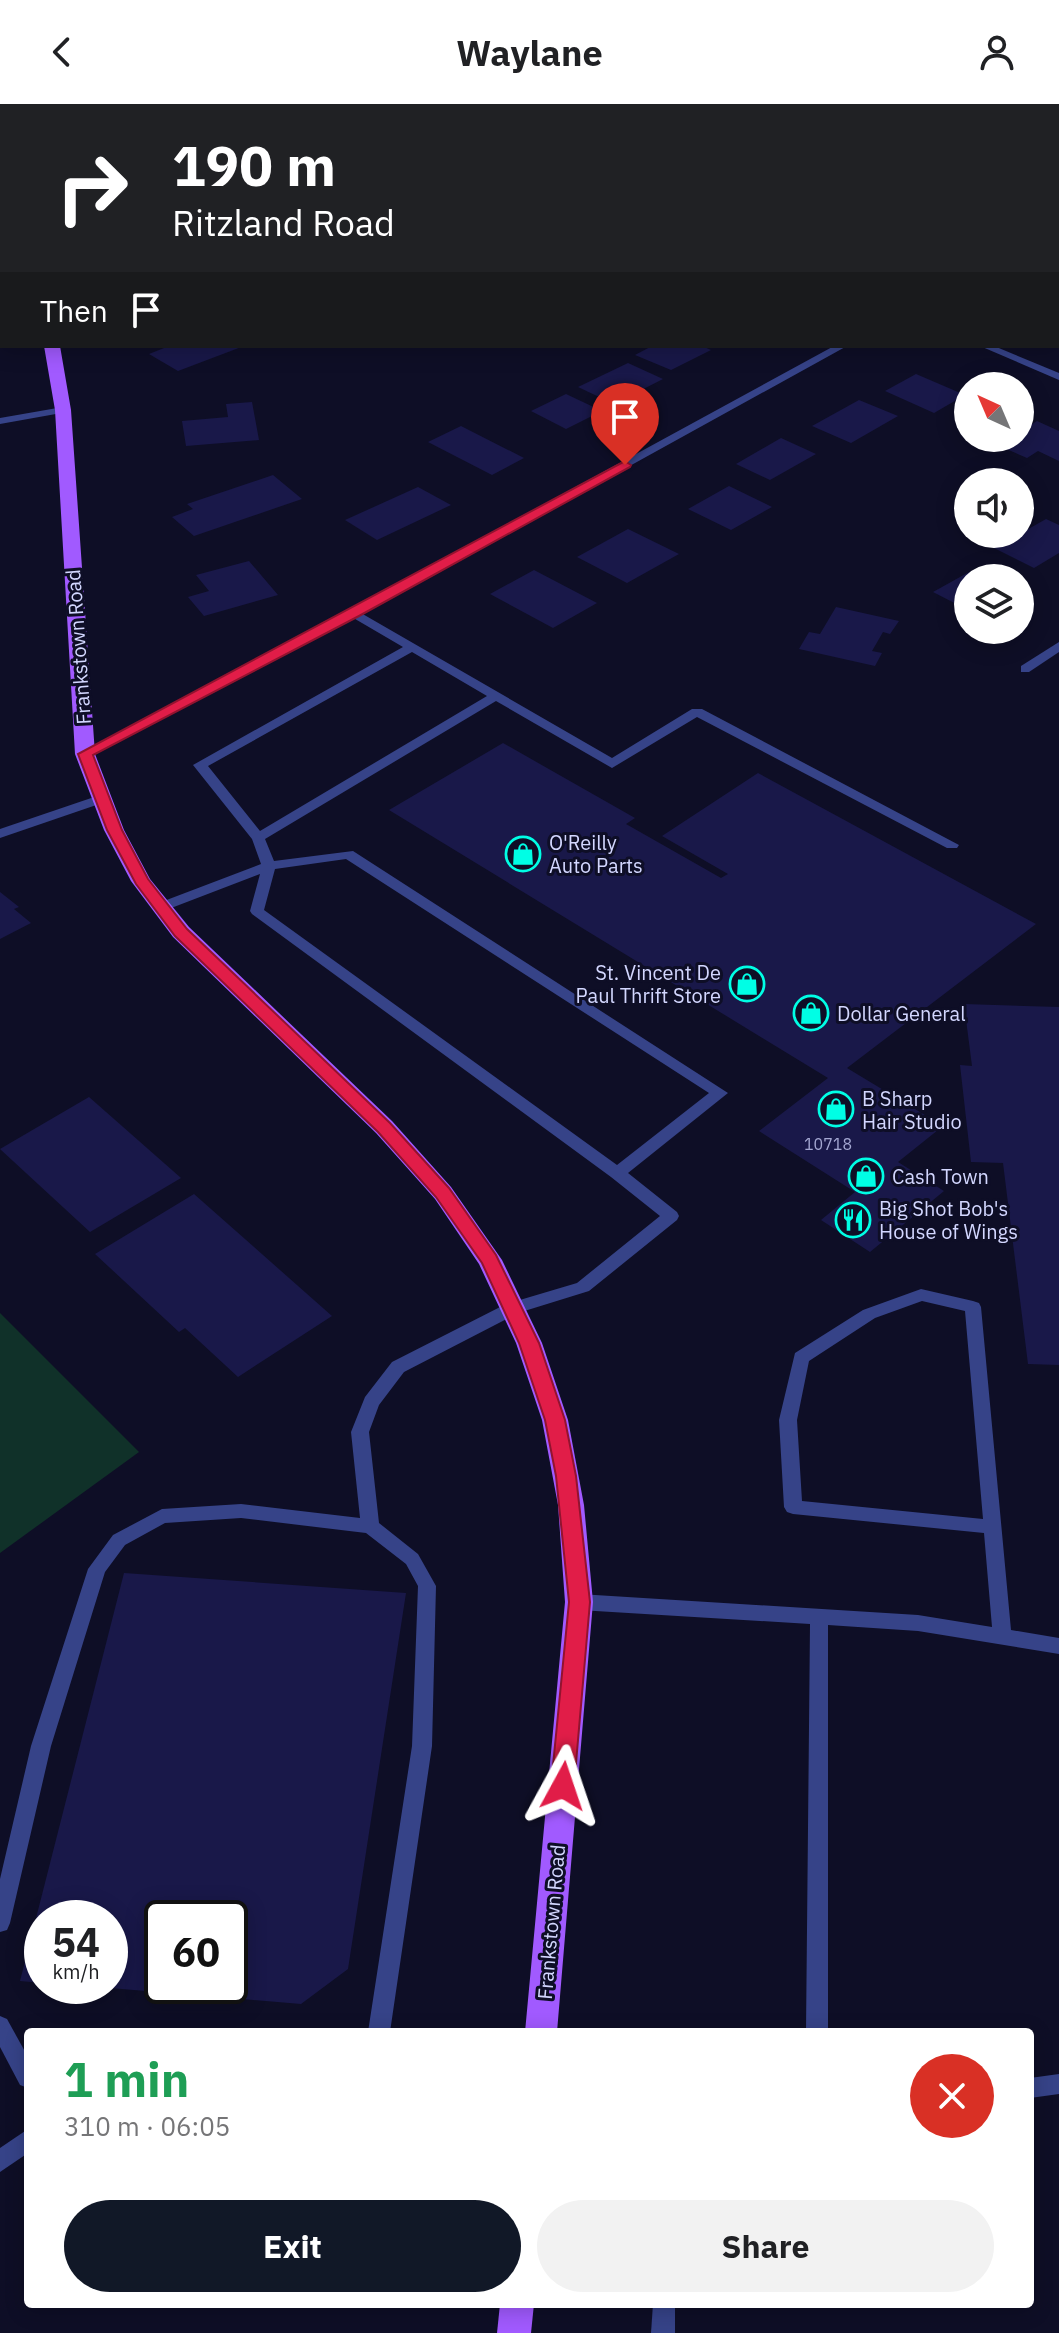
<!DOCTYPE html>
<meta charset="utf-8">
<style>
:root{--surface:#fff;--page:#f2f2f2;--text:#202124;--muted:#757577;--accent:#111827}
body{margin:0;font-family:"IBM Plex Sans",sans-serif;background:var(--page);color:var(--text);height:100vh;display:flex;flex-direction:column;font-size:30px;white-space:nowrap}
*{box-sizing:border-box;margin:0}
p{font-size:26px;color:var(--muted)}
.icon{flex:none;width:44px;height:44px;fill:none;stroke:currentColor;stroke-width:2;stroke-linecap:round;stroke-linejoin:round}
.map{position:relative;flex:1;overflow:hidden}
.drawer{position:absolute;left:24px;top:1924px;width:1010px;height:280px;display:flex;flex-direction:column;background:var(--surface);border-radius:8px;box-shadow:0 4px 20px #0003}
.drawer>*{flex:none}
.top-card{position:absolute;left:0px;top:0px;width:1060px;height:244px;box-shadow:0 4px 20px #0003;background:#202124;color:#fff;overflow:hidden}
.needle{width:52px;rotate:316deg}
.fabs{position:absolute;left:954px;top:268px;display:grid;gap:16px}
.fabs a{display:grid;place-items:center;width:80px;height:80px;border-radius:50%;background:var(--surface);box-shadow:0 4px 20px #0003;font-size:40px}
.speed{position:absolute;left:24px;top:1796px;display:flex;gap:16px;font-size:40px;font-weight:700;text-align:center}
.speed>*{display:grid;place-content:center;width:104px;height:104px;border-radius:50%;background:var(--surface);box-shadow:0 4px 20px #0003;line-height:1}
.speed small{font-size:20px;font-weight:400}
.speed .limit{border:4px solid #111;border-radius:12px;background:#fff;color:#111}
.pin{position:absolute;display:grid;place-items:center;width:68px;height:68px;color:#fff;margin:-82px -34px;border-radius:50% 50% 50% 0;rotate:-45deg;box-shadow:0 0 8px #0007}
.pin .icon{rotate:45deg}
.me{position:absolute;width:88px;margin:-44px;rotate:5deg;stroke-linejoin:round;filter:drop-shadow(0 0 6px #0008)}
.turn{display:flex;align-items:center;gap:28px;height:168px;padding:0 40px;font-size:36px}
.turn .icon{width:104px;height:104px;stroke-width:2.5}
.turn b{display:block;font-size:56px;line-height:68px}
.then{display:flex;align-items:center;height:76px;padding:0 40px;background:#0003;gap:16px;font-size:30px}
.round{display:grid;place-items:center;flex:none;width:84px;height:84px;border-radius:42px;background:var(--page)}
.summary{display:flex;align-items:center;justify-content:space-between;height:136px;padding:0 40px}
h1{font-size:48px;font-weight:700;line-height:60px;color:#1e9e55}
.action{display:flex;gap:16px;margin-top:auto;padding:16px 40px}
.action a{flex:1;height:92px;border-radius:48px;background:var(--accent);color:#fff;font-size:32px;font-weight:700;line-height:92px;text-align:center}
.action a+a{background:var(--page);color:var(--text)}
header{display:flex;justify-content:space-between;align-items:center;height:104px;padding:0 40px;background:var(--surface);font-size:36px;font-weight:700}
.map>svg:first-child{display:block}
</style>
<header><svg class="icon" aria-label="back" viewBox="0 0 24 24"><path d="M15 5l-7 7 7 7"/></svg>Waylane<svg class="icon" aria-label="person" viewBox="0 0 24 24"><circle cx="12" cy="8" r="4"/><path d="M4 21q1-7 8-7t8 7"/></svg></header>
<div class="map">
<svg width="1059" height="2229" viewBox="0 0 1059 2229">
<rect width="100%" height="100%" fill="#0e0e26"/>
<!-- green -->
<polygon fill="#103129" points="0,1209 139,1348 0,1449"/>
<!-- building -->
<g fill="#191849" fill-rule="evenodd">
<polygon points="169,242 244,242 178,267 149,250"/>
<polygon points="652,242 702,242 711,246 671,266 635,251"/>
<polygon points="628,259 663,275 614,300 578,283"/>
<polygon points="916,270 965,291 934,309 885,287"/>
<polygon points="566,290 602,307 566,325 531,307"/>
<polygon points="859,296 898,312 851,339 812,322"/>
<polygon points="252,298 259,336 186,342 182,317 228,313 226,300"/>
<polygon points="1037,317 1059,327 1059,357 1038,347 1027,354 997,341 1009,334 1020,334 1020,328"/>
<polygon points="461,322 524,354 492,371 428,338"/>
<polygon points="781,334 816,350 770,376 736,360"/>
<polygon points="273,371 302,395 194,432 172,413 193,405 187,400"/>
<polygon points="729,382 772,403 731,426 688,405"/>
<polygon points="418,383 451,401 377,436 345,416"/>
<polygon points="1046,415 1059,421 1059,449 1034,464 986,440 1000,432 1009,436"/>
<polygon points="628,425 679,450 627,479 577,453"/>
<polygon points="249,457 278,491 204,512 188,493 209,487 196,471"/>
<polygon points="534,466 597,499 553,524 490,490"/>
<polygon points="969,468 981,474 968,474 968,506 933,488"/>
<polygon points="836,503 899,517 890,530 883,528 872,547 882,549 875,562 799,545 809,528 820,530"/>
<polygon points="503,639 635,714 626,720 721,774 728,770 662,732 758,669 1036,820 847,964 943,1022 898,1058 944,1087 870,1148 821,1116 855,1088 759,1027 828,974 389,706"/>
<polygon points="0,788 19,803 14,805 31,819 0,835"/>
<polygon points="964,900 1059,903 1059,1261 1028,1260 1003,1059 971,1058 960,961 972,962"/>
<polygon points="89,993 181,1074 90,1128 0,1045"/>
<polygon points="194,1090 332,1212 238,1273 185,1224 179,1228 95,1150"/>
<path d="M124,1469L406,1489L348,1865L301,1900L110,1884V1814H42V1879L20,1877ZM162,1814H230V1882H162Z"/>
</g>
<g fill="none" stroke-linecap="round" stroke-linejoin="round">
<!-- lane -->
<g fill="#364388" fill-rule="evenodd">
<rect x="0" y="43" width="2" height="6"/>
<path d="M354,505L612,654L692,605H702L959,741L957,744H947L697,613L612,664L496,597L265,735L274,757L353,747L728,989L628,1069L677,1108L679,1112L677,1116L589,1187L518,1209L404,1268L379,1301L369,1328L379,1419L418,1450L436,1482L432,1642L390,1928H368L412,1642L418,1482L406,1460L366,1429L241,1414L165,1419L125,1441L105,1468L51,1642L10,1819L7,1826L0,1828V1775L31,1642L88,1465L113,1431L162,1405L241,1400L360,1414L351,1328L365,1293L392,1258L506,1200L577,1179L660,1112L611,1073L252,810L250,807L260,770L166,806L161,807L154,803L156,800L261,760L252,735L193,661L403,543L350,512V506ZM412,548L487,592L260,727L208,662ZM346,755L709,989L617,1061L264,806L275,765Z"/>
<polygon points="103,690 108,691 108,697 0,734 0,725"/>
<path d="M921,1185L973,1197L979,1199L981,1203L1011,1526L1059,1534V1550L918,1527L828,1521V1928H806L810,1520L579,1506L572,1503L570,1498L572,1493L579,1490L918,1511L992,1523L984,1429L793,1410L787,1408L784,1403L779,1316L795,1249L863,1206ZM922,1197L965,1207L983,1415L802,1397L797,1316L809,1257L875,1214Z"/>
<polygon points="0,1912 7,1915 28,1953 28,1984 20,1981 0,1943"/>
<polygon points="1059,1970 1059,1990 1030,1994 1030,1974"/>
<polygon points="28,2025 28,2049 0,2068 0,2044"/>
<polygon points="653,2200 675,2200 675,2229 651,2229"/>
</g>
<!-- street -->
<g fill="#364388" fill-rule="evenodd">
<polygon points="1059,122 1059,129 1058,129 1058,122"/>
<polygon points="834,242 847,242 358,512 90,653 85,654 78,650 350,506"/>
<polygon points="980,242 994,242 1059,269 1059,276"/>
<polygon points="63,303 68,306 67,308 0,320 0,314"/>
<polygon points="1059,538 1059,548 1029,568 1021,568 1021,562"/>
</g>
<!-- primary -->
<g fill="#a15aff" fill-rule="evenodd">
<rect x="0" y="152" width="2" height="10"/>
<polygon points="44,242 60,242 71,306 95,650 124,726 150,775 189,823 392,1017 451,1083 502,1156 542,1239 568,1316 584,1401 593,1498 557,1928 525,1928 565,1498 558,1401 542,1316 516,1239 479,1160 435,1095 376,1029 173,833 131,777 104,726 75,650 55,306"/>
<polygon points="500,2200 534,2200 531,2229 497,2229"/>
</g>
</g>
<!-- route -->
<polygon fill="#e11d48" stroke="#92132f" stroke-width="2" points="625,357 631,361 630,363 359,512 93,651 122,726 148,775 187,825 390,1019 449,1084 496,1151 539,1239 565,1316 576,1372 590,1498 574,1682 570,1689 563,1692 555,1689 551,1682 569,1498 556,1372 545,1316 519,1239 482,1159 436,1093 378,1028 175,832 136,780 107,726 78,650"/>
<!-- icons -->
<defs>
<g id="shop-ring" transform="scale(1.8)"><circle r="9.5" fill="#0e0e26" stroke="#00fee5" stroke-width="1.5"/><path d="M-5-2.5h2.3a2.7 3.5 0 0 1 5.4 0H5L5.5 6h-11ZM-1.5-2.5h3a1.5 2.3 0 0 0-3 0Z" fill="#00fee5"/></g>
<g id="restaurant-ring" transform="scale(1.8)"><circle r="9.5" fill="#0e0e26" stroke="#00fee5" stroke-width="1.5"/><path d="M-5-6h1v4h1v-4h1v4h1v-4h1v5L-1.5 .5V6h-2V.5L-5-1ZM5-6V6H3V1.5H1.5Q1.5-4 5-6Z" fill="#00fee5"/></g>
</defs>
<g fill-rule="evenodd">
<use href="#shop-ring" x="523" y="750"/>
<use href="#shop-ring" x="747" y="880"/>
<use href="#shop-ring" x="811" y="909"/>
<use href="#shop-ring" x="836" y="1005"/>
<use href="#shop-ring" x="866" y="1072"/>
<use href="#restaurant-ring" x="853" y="1116"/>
</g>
<g text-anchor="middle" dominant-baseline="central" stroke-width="6" stroke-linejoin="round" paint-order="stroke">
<!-- number labels -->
<g font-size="16" fill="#a4a7d2">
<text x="828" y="1040">10718</text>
</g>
<!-- street labels -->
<g font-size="20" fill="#d3d7ff" stroke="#0e0e26">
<text transform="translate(78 543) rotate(-94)">Frankstown Road</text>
<text transform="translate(551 1818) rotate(-85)">Frankstown Road</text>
</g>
<!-- poi labels -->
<g font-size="20" fill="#d3d7ff" stroke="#0e0e26" text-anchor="start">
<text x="549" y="738">O'Reilly<tspan x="549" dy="23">Auto Parts</tspan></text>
<text x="721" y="868" text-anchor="end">St. Vincent De<tspan x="721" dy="23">Paul Thrift Store</tspan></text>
<text x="837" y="909">Dollar General</text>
<text x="862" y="994">B Sharp<tspan x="862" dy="23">Hair Studio</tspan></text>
<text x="892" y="1072">Cash Town</text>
<text x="879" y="1104">Big Shot Bob's<tspan x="879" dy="23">House of Wings</tspan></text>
</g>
</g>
</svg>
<div class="fabs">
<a><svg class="needle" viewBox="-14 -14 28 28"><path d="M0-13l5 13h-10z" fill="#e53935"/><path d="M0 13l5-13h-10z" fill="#757577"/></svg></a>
<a><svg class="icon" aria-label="sound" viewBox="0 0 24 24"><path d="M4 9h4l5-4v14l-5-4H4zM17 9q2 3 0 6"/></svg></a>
<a><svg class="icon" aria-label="layers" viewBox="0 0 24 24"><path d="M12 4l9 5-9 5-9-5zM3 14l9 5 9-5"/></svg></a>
</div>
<div class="speed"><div>54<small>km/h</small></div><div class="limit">60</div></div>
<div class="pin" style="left:625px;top:361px;background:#d93025"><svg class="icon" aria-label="arrive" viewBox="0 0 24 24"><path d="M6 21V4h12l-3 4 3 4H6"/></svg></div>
<svg class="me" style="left:563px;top:1682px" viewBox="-20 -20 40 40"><path d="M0-17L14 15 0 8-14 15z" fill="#e11d48" stroke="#fff" stroke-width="4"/></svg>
<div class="top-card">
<div class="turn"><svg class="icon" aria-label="right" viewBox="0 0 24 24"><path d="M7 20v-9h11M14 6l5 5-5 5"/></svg><div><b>190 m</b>Ritzland Road</div></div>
<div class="then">Then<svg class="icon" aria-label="arrive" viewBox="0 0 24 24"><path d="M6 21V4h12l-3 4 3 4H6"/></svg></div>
</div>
<section class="drawer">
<div class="summary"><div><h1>1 min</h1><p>310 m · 06:05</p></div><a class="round" style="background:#d93025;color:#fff"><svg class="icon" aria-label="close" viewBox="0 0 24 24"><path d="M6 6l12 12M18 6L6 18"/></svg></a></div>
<div class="action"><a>Exit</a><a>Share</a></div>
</section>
</div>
